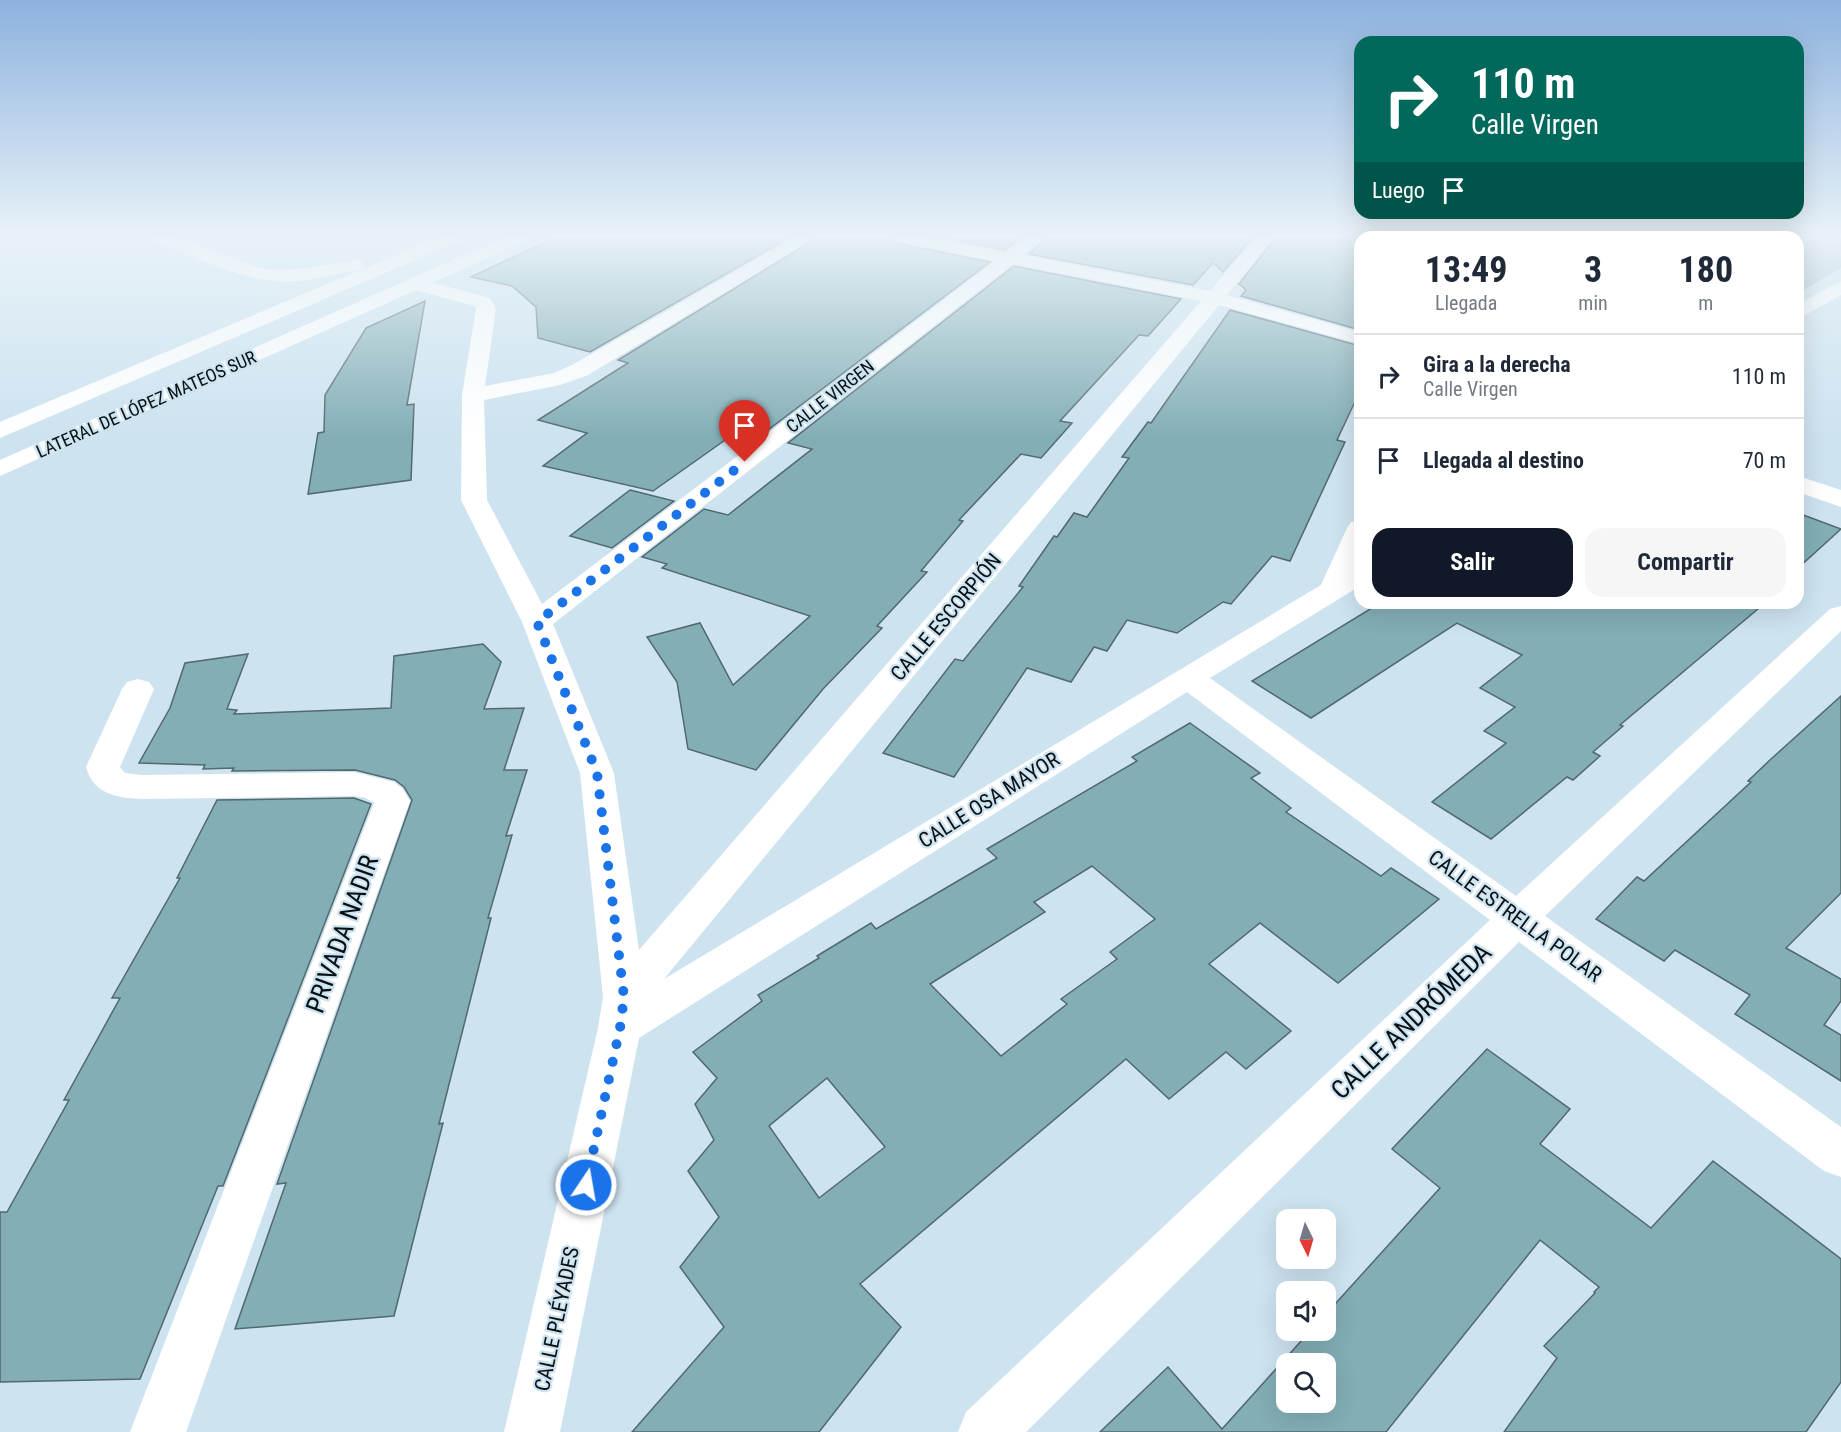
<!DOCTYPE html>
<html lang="es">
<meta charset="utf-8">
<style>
:root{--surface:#fff;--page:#f6f6f7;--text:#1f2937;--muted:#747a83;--line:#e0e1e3;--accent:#111827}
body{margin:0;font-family:"Roboto Condensed",sans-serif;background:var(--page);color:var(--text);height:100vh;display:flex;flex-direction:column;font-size:22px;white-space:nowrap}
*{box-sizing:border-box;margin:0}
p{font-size:20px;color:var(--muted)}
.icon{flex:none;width:33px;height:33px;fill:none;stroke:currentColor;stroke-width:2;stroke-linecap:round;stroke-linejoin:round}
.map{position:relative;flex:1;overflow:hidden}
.drawer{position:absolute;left:1354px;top:231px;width:450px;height:378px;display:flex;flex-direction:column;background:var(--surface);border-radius:18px;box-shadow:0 6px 24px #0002}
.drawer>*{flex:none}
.guide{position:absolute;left:1354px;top:36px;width:450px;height:183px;border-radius:18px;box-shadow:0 6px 24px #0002;background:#00695c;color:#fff;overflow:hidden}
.needle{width:39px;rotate:175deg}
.controls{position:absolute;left:1276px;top:1209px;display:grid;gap:12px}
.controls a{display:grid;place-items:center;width:60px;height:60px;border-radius:12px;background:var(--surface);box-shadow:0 6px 24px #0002;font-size:30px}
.pin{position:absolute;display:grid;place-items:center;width:51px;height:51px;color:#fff;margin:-62px -26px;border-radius:50% 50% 50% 0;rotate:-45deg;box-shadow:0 0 6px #0007}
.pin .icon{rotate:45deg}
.me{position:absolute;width:66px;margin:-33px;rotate:12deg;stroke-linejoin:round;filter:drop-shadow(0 0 4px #0008)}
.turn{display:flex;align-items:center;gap:21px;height:126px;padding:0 18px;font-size:27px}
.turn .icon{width:78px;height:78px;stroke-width:2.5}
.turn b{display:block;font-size:42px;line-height:51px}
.then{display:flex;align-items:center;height:57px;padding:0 18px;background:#0003;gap:12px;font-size:22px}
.eta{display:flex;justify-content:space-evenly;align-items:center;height:102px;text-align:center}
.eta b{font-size:36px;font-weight:700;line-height:42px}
.cta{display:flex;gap:12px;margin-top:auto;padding:12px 18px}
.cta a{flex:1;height:69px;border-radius:18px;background:var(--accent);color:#fff;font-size:24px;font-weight:700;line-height:69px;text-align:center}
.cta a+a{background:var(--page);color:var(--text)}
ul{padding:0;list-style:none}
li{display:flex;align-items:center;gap:18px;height:84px;padding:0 18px;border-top:2px solid var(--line)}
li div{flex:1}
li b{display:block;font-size:22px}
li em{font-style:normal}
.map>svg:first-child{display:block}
</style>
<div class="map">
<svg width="1841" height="1432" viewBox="0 0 1841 1432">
<rect width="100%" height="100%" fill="#cde3f0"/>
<!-- green -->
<polygon fill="#a5bcc9" points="1841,236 1841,268 1799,293 1798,237 1513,237"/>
<!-- building -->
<g fill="#83aeb6" stroke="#52696e" stroke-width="1.5" fill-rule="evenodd">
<polygon points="558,236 792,236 590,352 538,338 536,307 512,286 471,277"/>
<polygon points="820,236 885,236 895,243 990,262 760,436 738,431 653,491 543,466 587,433 538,420 628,363 618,360"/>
<polygon points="937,236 1023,236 1005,250"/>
<polygon points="1048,236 1254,236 1223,272 1213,263 1193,285 1029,254"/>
<polygon points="1277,236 1362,236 1353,249 1360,250 1360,330 1241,296 1246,290 1239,284"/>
<polygon points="1014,266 1181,299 1148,336 1139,335 1060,421 1072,423 1041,458 1021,454 959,520 963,521 921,571 927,572 877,626 882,628 823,689 756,770 688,749 677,682 647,637 700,623 733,685 810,616 662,568 667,564 642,557 704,509 728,515 812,449 788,443"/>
<polygon points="425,301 407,405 414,404 411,480 308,494 318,433 324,432 325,395 366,328"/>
<polygon points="1230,310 1360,346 1360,391 1337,440 1345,442 1290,561 1272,556 1231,604 1223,602 1177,633 1127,620 1107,651 1094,647 1071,682 1027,668 954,777 883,753 955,659 963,661 1023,587 1019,586 1054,536 1057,537 1074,513 1087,517 1129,458 1122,457 1148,422 1151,423"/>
<polygon points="630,490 674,501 612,548 570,536"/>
<polygon points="1798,513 1841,529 1798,568"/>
<polygon points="1380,603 1765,603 1620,725 1623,726 1593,752 1600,756 1573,780 1567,777 1491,839 1432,802 1506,743 1484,731 1515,707 1480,688 1522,655 1457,623 1311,718 1252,681"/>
<polygon points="483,644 501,662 484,709 524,708 504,770 527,770 506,836 512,835 488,918 491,918 439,1124 443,1123 394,1316 235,1329 286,1183 277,1184 412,800 404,787 395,780 355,770 232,771 234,768 203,769 205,765 139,763 170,708 185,663 248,654 227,709 237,710 234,714 391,708 394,656"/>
<polygon points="1841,696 1841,893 1786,948 1841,979 1841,1001 1824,1025 1841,1035 1841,1081 1735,1014 1750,995 1675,950 1664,961 1596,919 1637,877 1644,881 1751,782 1748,781 1771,759"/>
<path d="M1190,723L1260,773L1251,778L1291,808L1286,812L1381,876L1391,868L1439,899L1338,983L1260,923L1209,964L1291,1031L1246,1069L1226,1052L1169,1099L1126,1059L860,1284L901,1327L819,1432H632L724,1327L680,1267L719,1217L688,1171L714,1140L695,1104L717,1078L693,1052L762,1001L758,995L819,958L817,956L871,923L876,929L997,858L987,849L1137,761L1132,757ZM1092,866L1155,919L1110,952L1117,959L1061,999L1067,1004L1001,1056L930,984L1045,912L1034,902ZM827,1078L885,1147L819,1198L769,1126Z"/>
<polygon points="354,798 371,804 223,1186 218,1186 140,1379 0,1382 0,1212 7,1212 69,1100 64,1100 120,998 112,998 180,878 177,878 217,800"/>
<path d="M1487,1049L1570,1109L1540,1144L1651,1228L1713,1161L1841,1259V1382L1806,1432H1504L1557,1358L1544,1346L1595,1293L1594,1292L1599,1287L1540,1240L1386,1432H1100L1168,1367L1222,1429L1311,1330H1326V1314L1440,1188L1392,1149ZM1287,1364H1326V1402H1287Z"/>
</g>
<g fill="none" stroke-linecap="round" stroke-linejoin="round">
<!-- minor -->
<g fill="#fff" fill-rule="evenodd">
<path d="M149,236H174L260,268L279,270L308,268L356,260L362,261L365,265L362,269L356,270C331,275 304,283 278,281C239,279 188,254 151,240Z"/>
<path d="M797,236H818L588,375L560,385L484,400L487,500L542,604L995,261L895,241L887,236H924L1006,252L1027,236H1046L1024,255L1210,291L1257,236H1275L1227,295L1360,332V344L1219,305L664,979L1321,585L1347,528L1351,522L1360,520V559L1357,566H1360V586L1210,678L1516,896L1830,609L1841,606V631L1545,916L1841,1127V1177L1824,1171L1519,942L1026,1432H958L966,1412L1490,920L1187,692L639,1038L560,1432H504L598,1028L603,997L580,773L522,622L461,500L462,395L476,309L475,306L408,288L406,284L408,280L415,278L490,298L496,309L485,386L554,373L572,365ZM1013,264L1201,301L639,950L614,773L553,624Z"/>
<rect x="1478" y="236" width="18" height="1"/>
<polygon points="1841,281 1841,295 1798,319 1798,304"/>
<polygon points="1798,476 1841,490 1841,507 1798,492"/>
<path d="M138,679L149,682L154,689L120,767L125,773L142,775L354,772L394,782L402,788L410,801L186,1432H130L374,803L366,798L354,796L142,799C117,798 93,794 86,767L122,689L127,682Z"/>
</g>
<!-- major -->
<g fill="#fff" fill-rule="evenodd">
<polygon points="441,236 464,236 462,240 0,438 0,422"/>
<polygon points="507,236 530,236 528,240 0,476 0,460"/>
</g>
</g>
<!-- sky -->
<linearGradient id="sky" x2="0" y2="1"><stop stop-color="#8db2de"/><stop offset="0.54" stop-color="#e8f2f8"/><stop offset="1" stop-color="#e8f2f8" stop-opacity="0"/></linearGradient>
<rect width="1841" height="437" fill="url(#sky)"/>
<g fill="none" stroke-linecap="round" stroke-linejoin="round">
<!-- route -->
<polyline stroke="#1a73e8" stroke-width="10" stroke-dasharray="0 18" points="586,1185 620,1028 624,997 597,773 537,622 745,462"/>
</g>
<g text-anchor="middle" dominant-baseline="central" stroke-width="4.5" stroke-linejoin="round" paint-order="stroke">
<!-- far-street labels -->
<g font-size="18" fill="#081014" stroke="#cde3f0">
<text transform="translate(830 396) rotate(-38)">CALLE VIRGEN</text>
<text transform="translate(146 404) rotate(-24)">LATERAL DE LÓPEZ MATEOS SUR</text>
</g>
<!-- street labels -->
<g font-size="21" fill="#081014" stroke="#cde3f0">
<text transform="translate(946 617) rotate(-50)">CALLE ESCORPIÓN</text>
<text transform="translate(989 800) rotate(-32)">CALLE OSA MAYOR</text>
<text transform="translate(1515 916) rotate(36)">CALLE ESTRELLA POLAR</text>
<text transform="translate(557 1319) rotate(-78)">CALLE PLÉYADES</text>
</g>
<!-- near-street labels -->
<g font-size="26" fill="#081014" stroke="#cde3f0">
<text transform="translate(342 934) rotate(-70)">PRIVADA NADIR</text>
<text transform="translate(1411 1021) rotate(-44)">CALLE ANDRÓMEDA</text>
</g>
</g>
</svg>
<div class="controls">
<a><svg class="needle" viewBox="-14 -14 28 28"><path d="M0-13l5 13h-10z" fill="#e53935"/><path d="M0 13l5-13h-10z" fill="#747a83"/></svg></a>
<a><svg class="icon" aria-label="sound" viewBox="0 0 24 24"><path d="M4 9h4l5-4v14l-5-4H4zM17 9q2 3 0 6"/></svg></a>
<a><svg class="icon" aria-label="search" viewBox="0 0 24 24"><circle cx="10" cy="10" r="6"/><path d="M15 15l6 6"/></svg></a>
</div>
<div class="pin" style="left:745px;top:462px;background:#d93025"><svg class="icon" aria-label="arrive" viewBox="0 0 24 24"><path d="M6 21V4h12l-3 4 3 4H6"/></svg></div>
<svg class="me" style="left:586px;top:1185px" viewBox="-20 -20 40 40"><circle r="17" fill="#1a73e8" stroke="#fff" stroke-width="3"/><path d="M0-11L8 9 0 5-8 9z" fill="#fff"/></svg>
<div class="guide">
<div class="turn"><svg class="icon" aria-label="right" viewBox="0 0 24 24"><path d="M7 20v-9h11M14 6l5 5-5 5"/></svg><div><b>110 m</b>Calle Virgen</div></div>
<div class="then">Luego<svg class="icon" aria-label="arrive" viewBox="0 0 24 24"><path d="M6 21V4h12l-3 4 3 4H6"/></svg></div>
</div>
<section class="drawer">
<div class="eta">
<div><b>13:49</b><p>Llegada</p></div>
<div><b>3</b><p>min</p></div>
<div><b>180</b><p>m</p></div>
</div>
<ul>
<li><svg class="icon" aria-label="right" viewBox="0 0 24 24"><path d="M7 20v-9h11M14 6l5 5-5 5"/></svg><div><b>Gira a la derecha</b><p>Calle Virgen</p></div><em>110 m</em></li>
<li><svg class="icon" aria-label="arrive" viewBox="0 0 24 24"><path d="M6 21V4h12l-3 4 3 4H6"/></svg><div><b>Llegada al destino</b></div><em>70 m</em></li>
</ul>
<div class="cta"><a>Salir</a><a>Compartir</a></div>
</section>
</div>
